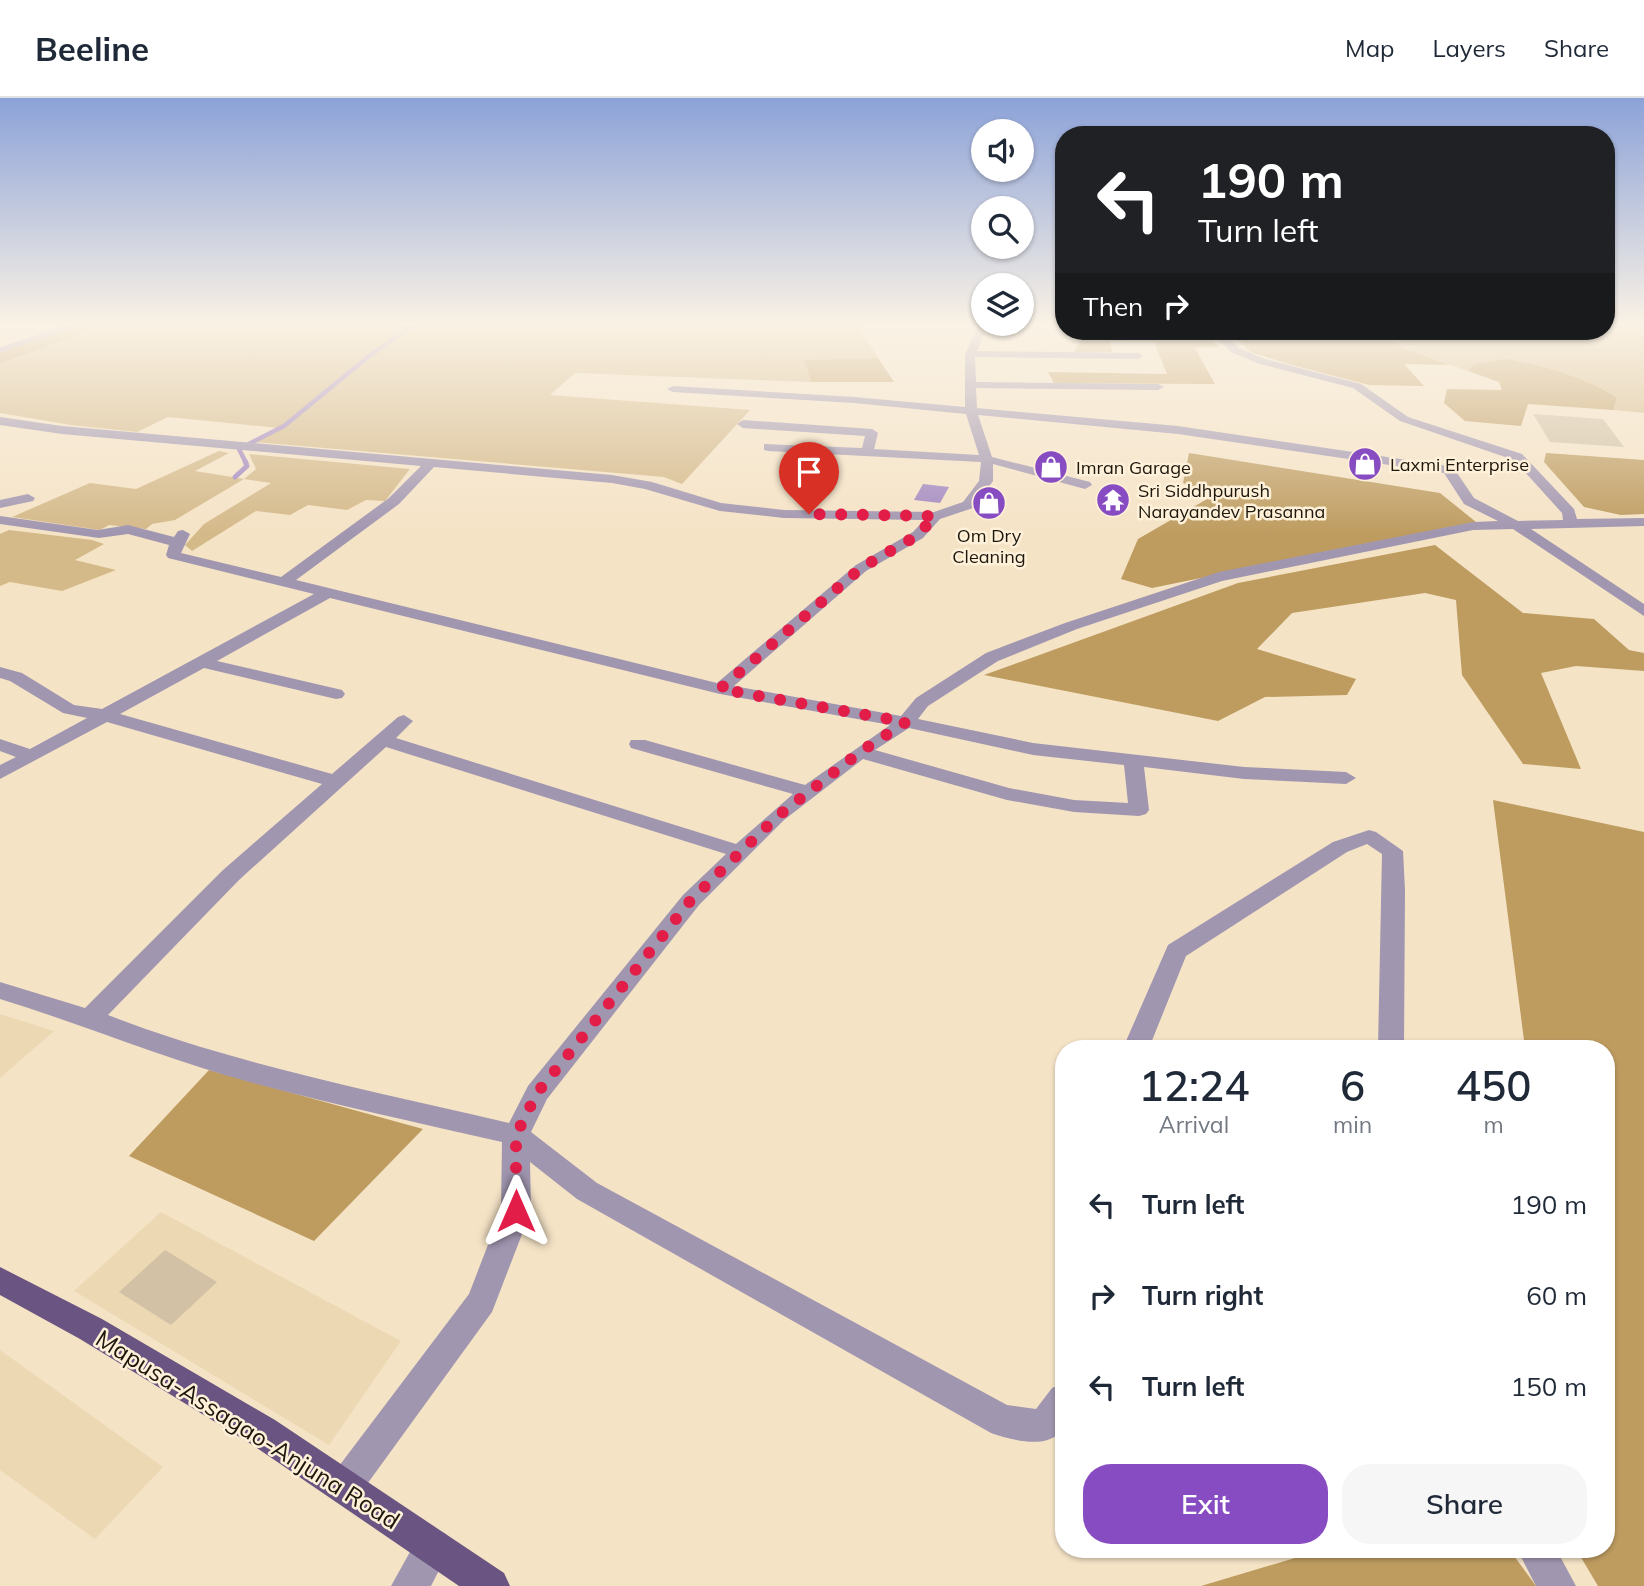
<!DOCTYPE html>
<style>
:root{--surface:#fff;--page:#f6f6f7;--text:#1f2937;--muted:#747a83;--line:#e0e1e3;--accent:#884cc2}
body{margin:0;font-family:Mulish,sans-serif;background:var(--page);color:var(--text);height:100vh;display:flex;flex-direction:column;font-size:26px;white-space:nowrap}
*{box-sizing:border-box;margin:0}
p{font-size:23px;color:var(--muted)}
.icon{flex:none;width:38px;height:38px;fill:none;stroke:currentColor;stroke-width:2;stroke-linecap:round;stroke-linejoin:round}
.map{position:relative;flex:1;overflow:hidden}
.side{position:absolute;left:1055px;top:942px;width:560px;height:518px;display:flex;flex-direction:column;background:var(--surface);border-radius:28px;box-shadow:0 2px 5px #0004}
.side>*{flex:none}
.top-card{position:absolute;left:1055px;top:28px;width:560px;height:214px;border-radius:28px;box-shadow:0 2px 5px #0004;background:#202124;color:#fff;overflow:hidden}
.controls{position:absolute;left:971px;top:21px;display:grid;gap:14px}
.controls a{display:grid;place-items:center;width:63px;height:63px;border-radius:50%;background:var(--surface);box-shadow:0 2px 5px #0004;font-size:35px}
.pin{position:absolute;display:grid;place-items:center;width:60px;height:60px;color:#fff;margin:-72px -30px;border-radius:50% 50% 50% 0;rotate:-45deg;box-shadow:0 0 7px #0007}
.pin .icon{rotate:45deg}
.me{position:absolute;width:77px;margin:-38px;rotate:0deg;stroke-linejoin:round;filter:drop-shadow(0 0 5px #0008)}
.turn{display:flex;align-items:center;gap:24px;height:147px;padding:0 28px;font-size:32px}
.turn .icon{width:91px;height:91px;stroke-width:2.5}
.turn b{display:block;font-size:49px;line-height:60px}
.then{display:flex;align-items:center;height:66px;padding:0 28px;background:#0003;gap:14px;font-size:26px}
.eta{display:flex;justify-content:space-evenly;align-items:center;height:119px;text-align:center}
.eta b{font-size:42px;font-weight:600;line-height:49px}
.action{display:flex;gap:14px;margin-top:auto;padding:14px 28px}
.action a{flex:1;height:80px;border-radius:28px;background:var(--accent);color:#fff;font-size:28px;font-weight:600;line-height:80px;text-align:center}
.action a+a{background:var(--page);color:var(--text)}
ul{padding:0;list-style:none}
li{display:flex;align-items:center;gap:21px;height:91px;padding:0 28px}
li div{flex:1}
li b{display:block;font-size:26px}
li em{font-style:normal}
header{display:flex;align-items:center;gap:42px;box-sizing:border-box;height:98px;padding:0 35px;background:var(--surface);border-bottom:2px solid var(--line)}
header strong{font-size:33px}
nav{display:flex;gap:38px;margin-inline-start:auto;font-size:24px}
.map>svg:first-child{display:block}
</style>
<header>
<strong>Beeline</strong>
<nav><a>Map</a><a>Layers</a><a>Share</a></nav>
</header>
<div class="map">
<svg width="1644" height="1488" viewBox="0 0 1644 1488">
<rect width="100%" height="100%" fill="#f5e3c6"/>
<!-- built -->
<g fill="#edd8b4">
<polygon points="0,916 54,933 0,980"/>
<polygon points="161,1114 401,1243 329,1347 74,1193"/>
<polygon points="0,1252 163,1369 95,1441 0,1372"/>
</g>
<!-- green -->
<g fill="#d4b989">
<polygon points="101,228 858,228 878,260 804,262 811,284 575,275 550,297 750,312 682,386 664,379 254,344 278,330 168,319 137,334 71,327 0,315 0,266"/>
<path d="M1607,228H1644V315L1613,312L1617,300C1570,267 1527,268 1473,267L1468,273L1406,251L1374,233H1606Z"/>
<polygon points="219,353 229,355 195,373 244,381 256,371 249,356 410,371 385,403 366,402 347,412 308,407 290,417 256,413 192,453 185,447 204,426 271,385 244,381 175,422 152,426 146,431 109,427 100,432 12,419 90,385 136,391"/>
<polygon points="9,432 92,442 104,446 75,462 116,472 62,493 10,484 0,488 0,436"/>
</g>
<!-- forest -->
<g fill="#be9c60">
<polygon points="77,228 101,228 0,266 0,254"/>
<polygon points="1085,233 1206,236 1219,249 1195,250 1215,286 1054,285 1048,274 1167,276 1154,244 1110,243 1112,254 1074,254"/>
<polygon points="1230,233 1374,233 1406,251 1450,267 1404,266 1424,288 1369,287 1292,267 1250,254"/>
<polygon points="878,260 894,284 811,284 804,262"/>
<path d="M1506,261C1544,269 1584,277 1617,300L1613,312L1528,306L1521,328L1465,323L1444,305L1447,291L1502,292L1499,284L1468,273L1473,267Z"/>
<polygon points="1189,355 1440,395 1476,424 1152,490 1121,481 1138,441 1214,397 1183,385"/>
<polygon points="1546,355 1644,362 1644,416 1621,417 1584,409 1544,364"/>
<polygon points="1435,447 1523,515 1594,521 1629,552 1644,555 1644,573 1576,568 1541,575 1581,671 1523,666 1462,577 1456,502 1425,495 1292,515 1257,551 1356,581 1347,597 1265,599 1218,623 984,577 1238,485"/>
<polygon points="1493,702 1644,734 1644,1488 1598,1488 1576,1451 1606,1451 1606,950 1525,950"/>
<polygon points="209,972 423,1031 314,1143 129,1058"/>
<polygon points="1325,1451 1509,1451 1536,1488 1201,1488"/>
</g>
<!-- water -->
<polygon fill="#a288c1" points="923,386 949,389 940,405 914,402"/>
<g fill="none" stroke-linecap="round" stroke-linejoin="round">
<!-- stream-far1 -->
<g stroke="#a288c1" stroke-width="4.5">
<polyline points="0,252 71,228"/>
<polyline points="246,365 239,351 284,328 368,259 412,228"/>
</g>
<!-- stream -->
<polyline stroke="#a288c1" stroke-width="5" points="235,379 247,368 245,363"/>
</g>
<!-- building -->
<g fill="#d2c1a4">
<polygon points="1533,316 1603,321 1624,349 1550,344"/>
<polygon points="165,1152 217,1184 171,1227 119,1194"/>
</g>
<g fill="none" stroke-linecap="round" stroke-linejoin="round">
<!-- minor -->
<g fill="#a196b0" fill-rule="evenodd">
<path d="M978,228H988L977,253L1138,255L1143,258L1138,261L975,259L976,284L1158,286L1164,289L1158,292L976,290L977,310L1178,328L1448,368L1453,369L1474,400L1518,423L1563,422L1562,415L1514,362L1400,323L1353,290L1257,265L1231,254L1209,233H1220L1239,250L1265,261L1361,286L1408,319L1522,356L1574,411L1577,421L1644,420V428L1531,431L1644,506V518L1513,431L1473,432L1222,483L1077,531L998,563L928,608L918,621L1033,645L1244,669L1346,674L1356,680L1346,686L1244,681L1144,669L1149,712L1146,716L1139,718L1074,714L1007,702L863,661L784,722L699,807L547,1001L531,1034L597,1085L1007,1307L1036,1311L1052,1290L1064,1285C1064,1297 1068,1319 1063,1330C1050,1353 1011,1342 991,1335L577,1101L530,1064L531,1113L492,1214L357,1400L345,1406L333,1400L327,1388L333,1376L469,1196L501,1113L502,1044C419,1025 335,1007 253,985C167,962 85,927 0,901V884L85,910L223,772L322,686L107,624L0,681V667L16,659L0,653V641L30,651L87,620L63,615L10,583L0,580V569L22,575L74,607L102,611L314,496L168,460L166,457L169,447L128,436L99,440L0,426V418L98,432L128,427L174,439L178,433L183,432L190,436L181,455L281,479L389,400L421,368L62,336L0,327V319L62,328L612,377L652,384L721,405L784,412L934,414L963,404L979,383L981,364L768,353L764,352V346L862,350L865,338L743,330L737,326L743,322L872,331L878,335L874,351L979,357L966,316L854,305L673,294L667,291L673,288L854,299L965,309V256ZM978,317L1178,336L1444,375L1464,406L1498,423L1473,424L1219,474L1065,525L986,555L916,600L901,618L734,588L866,473L923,440L940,421L973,410L993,383V366L1085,391L1092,387L1090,384L992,359ZM434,369L612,385L645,391L720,413L784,420L924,422L913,434L856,467L717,585L296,482L399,406ZM330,500L720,596L890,627L805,687L645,642H631L629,646L631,650L793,696L736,746L396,640L413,623L404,617L398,619L332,676L120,616L204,570L336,601L342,600L345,596L342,592L217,563ZM909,630L1033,657L1124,667L1128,705L1074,702L1009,690L875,652ZM386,649L726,756L683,797L528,988L509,1025C374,993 237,967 108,917L239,782Z"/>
<polygon points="28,396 35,400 33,403 0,410 0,402"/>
<polygon points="1369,732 1376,734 1403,753 1405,792 1404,950 1378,950 1382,756 1367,746 1347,754 1186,858 1149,950 1123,950 1168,847 1333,744"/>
<polygon points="433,1431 446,1436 451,1449 431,1488 391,1488 420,1436"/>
<polygon points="1517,1451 1556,1451 1576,1488 1536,1488"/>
</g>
<!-- major -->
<polygon fill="#695482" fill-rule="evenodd" points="0,1169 102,1221 275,1322 504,1475 510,1488 459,1488 251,1346 80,1241 0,1197"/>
</g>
<!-- sky -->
<linearGradient id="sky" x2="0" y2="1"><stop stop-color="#8ca2d8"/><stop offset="0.52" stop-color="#faf2e5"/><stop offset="1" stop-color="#faf2e5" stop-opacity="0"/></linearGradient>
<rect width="1644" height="436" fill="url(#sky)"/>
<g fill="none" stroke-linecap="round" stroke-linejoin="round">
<!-- route -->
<polyline stroke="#e11d48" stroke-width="12" stroke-dasharray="0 21.6" points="516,1113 516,1037 537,995 572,952 691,802 778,718 860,654 906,624 720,591 861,470 918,437 935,418 809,416"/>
</g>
<!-- icons -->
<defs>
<g id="shop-disc" transform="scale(1.75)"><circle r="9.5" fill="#884cc2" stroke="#fff1d9"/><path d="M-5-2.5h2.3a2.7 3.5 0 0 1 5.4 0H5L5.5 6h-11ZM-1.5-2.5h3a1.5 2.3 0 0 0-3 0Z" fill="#fff"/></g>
<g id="temple-disc" transform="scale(1.75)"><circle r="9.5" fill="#884cc2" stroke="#fff1d9"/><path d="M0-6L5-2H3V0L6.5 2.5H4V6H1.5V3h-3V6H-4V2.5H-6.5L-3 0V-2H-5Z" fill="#fff"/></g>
</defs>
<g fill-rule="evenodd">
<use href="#shop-disc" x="1365" y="366"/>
<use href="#shop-disc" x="1051" y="369"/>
<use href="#temple-disc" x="1113" y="402"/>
<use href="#shop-disc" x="989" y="405"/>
</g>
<g text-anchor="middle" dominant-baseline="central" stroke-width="5" stroke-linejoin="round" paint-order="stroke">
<!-- far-poi labels -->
<g font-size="18" fill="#1d170c" stroke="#fff1d9" text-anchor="start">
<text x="1390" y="366">Laxmi Enterprise</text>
<text x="1076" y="369">Imran Garage</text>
<text x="1138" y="392">Sri Siddhpurush<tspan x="1138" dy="21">Narayandev Prasanna</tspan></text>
<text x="989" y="437" text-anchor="middle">Om Dry<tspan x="989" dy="21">Cleaning</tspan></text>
</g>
<!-- near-street labels -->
<g font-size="24" fill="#1d170c" stroke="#fff1d9">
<text transform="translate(248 1331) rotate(32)">Mapusa-Assagao-Anjuna Road</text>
</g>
</g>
</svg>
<div class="controls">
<a><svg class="icon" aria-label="sound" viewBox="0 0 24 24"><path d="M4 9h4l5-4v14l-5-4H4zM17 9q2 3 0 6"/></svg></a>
<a><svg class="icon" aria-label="search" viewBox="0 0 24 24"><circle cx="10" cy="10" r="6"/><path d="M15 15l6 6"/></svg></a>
<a><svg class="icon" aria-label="layers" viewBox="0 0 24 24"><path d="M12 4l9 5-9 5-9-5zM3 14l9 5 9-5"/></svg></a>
</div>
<div class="pin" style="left:809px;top:416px;background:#d93025"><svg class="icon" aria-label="arrive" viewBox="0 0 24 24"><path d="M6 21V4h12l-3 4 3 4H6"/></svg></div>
<svg class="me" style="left:516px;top:1113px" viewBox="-20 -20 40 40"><path d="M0-17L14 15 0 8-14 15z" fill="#e11d48" stroke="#fff" stroke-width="4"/></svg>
<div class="top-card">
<div class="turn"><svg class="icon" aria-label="left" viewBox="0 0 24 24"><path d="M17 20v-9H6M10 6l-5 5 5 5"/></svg><div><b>190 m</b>Turn left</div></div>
<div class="then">Then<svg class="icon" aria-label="right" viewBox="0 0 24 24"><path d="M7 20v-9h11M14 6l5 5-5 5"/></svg></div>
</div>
<section class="side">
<div class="eta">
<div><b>12:24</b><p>Arrival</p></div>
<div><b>6</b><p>min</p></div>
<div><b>450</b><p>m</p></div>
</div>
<ul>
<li><svg class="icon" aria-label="left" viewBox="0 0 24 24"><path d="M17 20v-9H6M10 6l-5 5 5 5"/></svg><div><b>Turn left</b></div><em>190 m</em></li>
<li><svg class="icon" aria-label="right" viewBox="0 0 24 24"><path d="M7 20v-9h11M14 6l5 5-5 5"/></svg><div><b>Turn right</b></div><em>60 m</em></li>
<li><svg class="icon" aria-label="left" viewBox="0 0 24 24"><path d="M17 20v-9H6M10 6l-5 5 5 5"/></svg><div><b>Turn left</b></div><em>150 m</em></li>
</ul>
<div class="action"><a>Exit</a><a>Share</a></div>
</section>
</div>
